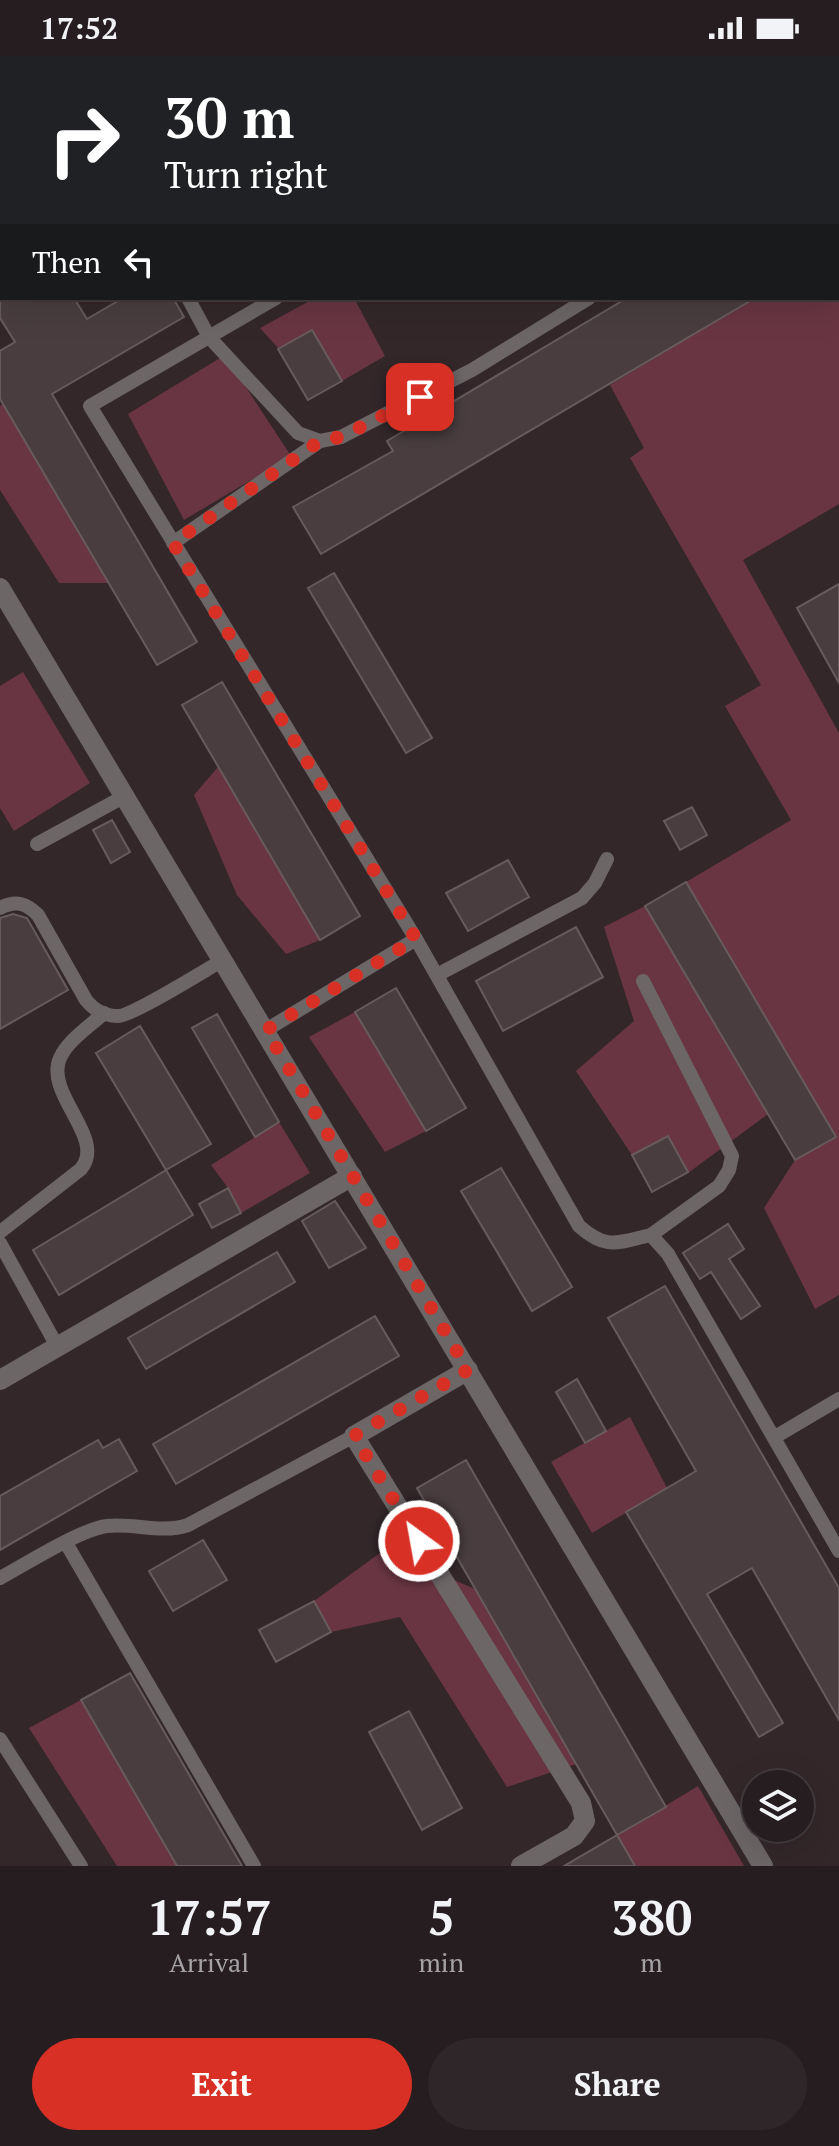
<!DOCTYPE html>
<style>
:root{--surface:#261d20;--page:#2e2629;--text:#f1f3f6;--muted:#a4a2a5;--line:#423b3e;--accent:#d93025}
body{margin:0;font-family:"PT Serif",serif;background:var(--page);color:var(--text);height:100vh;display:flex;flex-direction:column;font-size:30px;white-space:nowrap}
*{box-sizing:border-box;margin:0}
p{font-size:26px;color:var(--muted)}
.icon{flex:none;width:44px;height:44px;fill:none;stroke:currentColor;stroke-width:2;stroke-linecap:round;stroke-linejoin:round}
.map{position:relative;height:1810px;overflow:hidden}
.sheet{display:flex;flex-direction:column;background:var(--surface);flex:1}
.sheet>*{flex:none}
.banner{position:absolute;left:0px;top:0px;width:840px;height:244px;box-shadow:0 8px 32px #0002,0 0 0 2px var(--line);background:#202124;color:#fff;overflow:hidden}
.tools{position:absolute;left:742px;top:1714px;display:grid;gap:16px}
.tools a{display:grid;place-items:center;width:72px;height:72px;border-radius:50%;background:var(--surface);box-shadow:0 8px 32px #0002,0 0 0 2px var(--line);font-size:40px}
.pin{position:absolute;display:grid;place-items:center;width:68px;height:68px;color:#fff;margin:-34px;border-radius:16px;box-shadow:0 4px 12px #0006}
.me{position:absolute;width:88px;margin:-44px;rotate:328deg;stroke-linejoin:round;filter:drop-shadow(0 0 6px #0008)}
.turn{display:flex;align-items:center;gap:28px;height:168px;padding:0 32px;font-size:36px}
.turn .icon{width:104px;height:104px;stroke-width:2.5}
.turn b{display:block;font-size:56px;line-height:68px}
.then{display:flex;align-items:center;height:76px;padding:0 32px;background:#0003;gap:16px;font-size:30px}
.eta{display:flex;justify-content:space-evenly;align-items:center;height:136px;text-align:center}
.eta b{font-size:48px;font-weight:800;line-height:56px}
.action{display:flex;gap:16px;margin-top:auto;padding:16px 32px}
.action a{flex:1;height:92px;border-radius:48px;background:var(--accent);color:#fff;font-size:32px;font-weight:800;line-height:92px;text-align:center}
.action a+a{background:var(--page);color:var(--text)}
.status{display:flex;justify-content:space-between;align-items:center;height:56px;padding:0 40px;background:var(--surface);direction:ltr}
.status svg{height:22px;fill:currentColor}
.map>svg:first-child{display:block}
</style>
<div class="status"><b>17:52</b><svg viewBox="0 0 49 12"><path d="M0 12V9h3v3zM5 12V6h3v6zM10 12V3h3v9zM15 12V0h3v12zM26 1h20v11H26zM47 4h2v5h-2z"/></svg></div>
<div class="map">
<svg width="839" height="1810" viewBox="0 0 839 1810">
<rect width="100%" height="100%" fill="#33272a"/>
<!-- green -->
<g fill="#693543">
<polygon points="839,192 839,448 743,504 839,677 839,1239 815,1253 764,1152 795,1104 835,1081 686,826 791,764 725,650 761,629 630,402 644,392 610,329 755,242 838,242"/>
<polygon points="315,242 354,242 385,300 342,325 312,274 279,293 260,272"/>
<polygon points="225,299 291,400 184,464 128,358"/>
<polygon points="3,348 108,527 59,527 0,434 0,350"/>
<polygon points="23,616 90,727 14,775 0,752 0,630"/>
<polygon points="218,711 320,884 286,898 237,839 194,739"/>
<polygon points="645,850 768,1058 688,1117 668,1080 632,1099 576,1015 634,965 604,871"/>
<polygon points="355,956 426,1075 385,1096 309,981"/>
<polygon points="279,1066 310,1117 241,1157 228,1132 211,1109"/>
<polygon points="630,1361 667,1432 592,1477 551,1406"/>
<polygon points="384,1494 475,1533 576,1708 507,1731 400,1561 331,1576 314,1545"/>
<polygon points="81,1644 177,1810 117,1810 29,1672"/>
<polygon points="698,1730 744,1810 635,1810 617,1779"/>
</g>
<!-- building -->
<g fill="#493d3f" stroke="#685b5e" stroke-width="2">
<polygon points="0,242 74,242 87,263 123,242 173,242 184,261 52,338 197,586 157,609 0,343 0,295 15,286 0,262"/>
<polygon points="627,242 755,242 321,498 293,451 393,395 387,385"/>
<polygon points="312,274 342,325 308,344 278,293"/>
<polygon points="334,517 432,682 406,697 308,532"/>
<polygon points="839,528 839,627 797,552"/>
<polygon points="222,626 360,860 320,884 182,649"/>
<polygon points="692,751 707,779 680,794 664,765"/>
<polygon points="112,764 130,796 111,807 93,774"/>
<polygon points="508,804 529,841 468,875 446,837"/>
<polygon points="686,826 836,1081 795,1104 645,850"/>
<polygon points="13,858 27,862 68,934 0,973 0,862"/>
<polygon points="576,871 603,921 503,975 476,925"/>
<polygon points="396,932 466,1052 426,1075 355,956"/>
<polygon points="217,958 279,1066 255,1081 192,972"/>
<polygon points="140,970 211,1088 166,1114 96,997"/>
<polygon points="668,1080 688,1116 652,1136 632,1099"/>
<polygon points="501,1112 572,1231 532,1255 461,1135"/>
<polygon points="166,1114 193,1159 59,1239 33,1194"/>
<polygon points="228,1132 241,1157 212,1172 199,1148"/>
<polygon points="335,1145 366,1192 329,1212 302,1165"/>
<polygon points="728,1168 744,1193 729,1203 760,1250 741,1263 711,1216 700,1223 683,1197"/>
<polygon points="277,1196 295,1226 146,1313 128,1282"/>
<polygon points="665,1230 839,1532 839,1664 752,1512 707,1538 783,1667 759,1681 626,1456 696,1415 608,1262"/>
<polygon points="375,1260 399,1300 176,1428 153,1388"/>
<polygon points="577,1323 606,1375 585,1387 556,1336"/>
<polygon points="119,1383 137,1415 0,1494 0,1440 98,1384 103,1392"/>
<polygon points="466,1404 666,1751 617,1779 417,1432"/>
<polygon points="203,1484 227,1524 173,1555 149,1515"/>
<polygon points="314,1545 331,1576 276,1606 259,1574"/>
<polygon points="130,1617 194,1727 242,1810 177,1810 81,1644"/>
<polygon points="409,1655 462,1752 422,1774 369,1676"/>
<polygon points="617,1779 635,1810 564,1810"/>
</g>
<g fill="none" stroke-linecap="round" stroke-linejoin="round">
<!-- service -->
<g stroke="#6c6667" stroke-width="14">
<polyline points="691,2 695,0"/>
<polyline points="838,91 839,90"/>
<polyline points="188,242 209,281 298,377 320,385 341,381 472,314 589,242"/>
<polyline points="276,242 90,350 416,883"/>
<polyline points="173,487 320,385"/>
<polyline points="37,788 125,740"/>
<path d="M0,852C16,844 26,847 38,859L86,944C94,954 105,960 118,960C132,960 207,913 223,904"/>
<polyline points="437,919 582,842 595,827 607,803"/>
<polyline points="643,925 732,1100 729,1114 719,1130 651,1179"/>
<path d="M266,974L416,883L579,1170C607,1195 618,1186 651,1179L668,1198L839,1495"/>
<path d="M0,1176L81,1113C107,1082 44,1038 60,1002C68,984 90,970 104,957"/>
<polyline points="0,1187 57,1290"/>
<polyline points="775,1381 839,1343"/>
<polyline points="66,1487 254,1810"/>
<path d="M0,1522C26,1508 81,1473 107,1470C135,1467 161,1478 188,1469L354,1380"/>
<polyline points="0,1683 81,1810"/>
</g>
<!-- minor -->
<g stroke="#6c6667" stroke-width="20">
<polyline points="0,532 763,1810"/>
<polyline points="468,1314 354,1380 581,1747 585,1765 574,1780 521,1810"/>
<polyline points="0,1324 352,1120"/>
</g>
<!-- secondary -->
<g stroke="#918789" stroke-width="20">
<polyline points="17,2 20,0"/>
<polyline points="332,2 335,0"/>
<polyline points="0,11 2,10"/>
<polyline points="0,188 2,187"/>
</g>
</g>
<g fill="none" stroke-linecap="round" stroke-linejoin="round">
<!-- route -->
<polyline stroke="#d93025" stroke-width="14" stroke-dasharray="0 25.2" points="419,1485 354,1380 468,1314 266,974 416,883 173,487 320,385 341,381 420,341"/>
</g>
</svg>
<div class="tools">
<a><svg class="icon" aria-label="layers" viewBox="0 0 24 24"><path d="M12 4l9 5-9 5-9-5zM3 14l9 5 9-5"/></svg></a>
</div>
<div class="pin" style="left:420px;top:341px;background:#d93025"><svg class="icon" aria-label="arrive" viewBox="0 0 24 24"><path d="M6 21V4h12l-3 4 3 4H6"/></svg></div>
<svg class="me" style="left:419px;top:1485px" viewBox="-20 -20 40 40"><circle r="17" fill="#d93025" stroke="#fff" stroke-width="3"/><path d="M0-11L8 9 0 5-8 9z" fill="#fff"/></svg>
<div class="banner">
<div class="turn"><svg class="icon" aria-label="right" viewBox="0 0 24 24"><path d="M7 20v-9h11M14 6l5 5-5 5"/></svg><div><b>30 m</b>Turn right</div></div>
<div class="then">Then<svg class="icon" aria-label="left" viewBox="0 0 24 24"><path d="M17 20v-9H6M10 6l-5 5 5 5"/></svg></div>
</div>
</div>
<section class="sheet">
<div class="eta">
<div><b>17:57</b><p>Arrival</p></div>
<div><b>5</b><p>min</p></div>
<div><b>380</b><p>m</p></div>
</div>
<div class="action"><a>Exit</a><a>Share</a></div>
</section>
